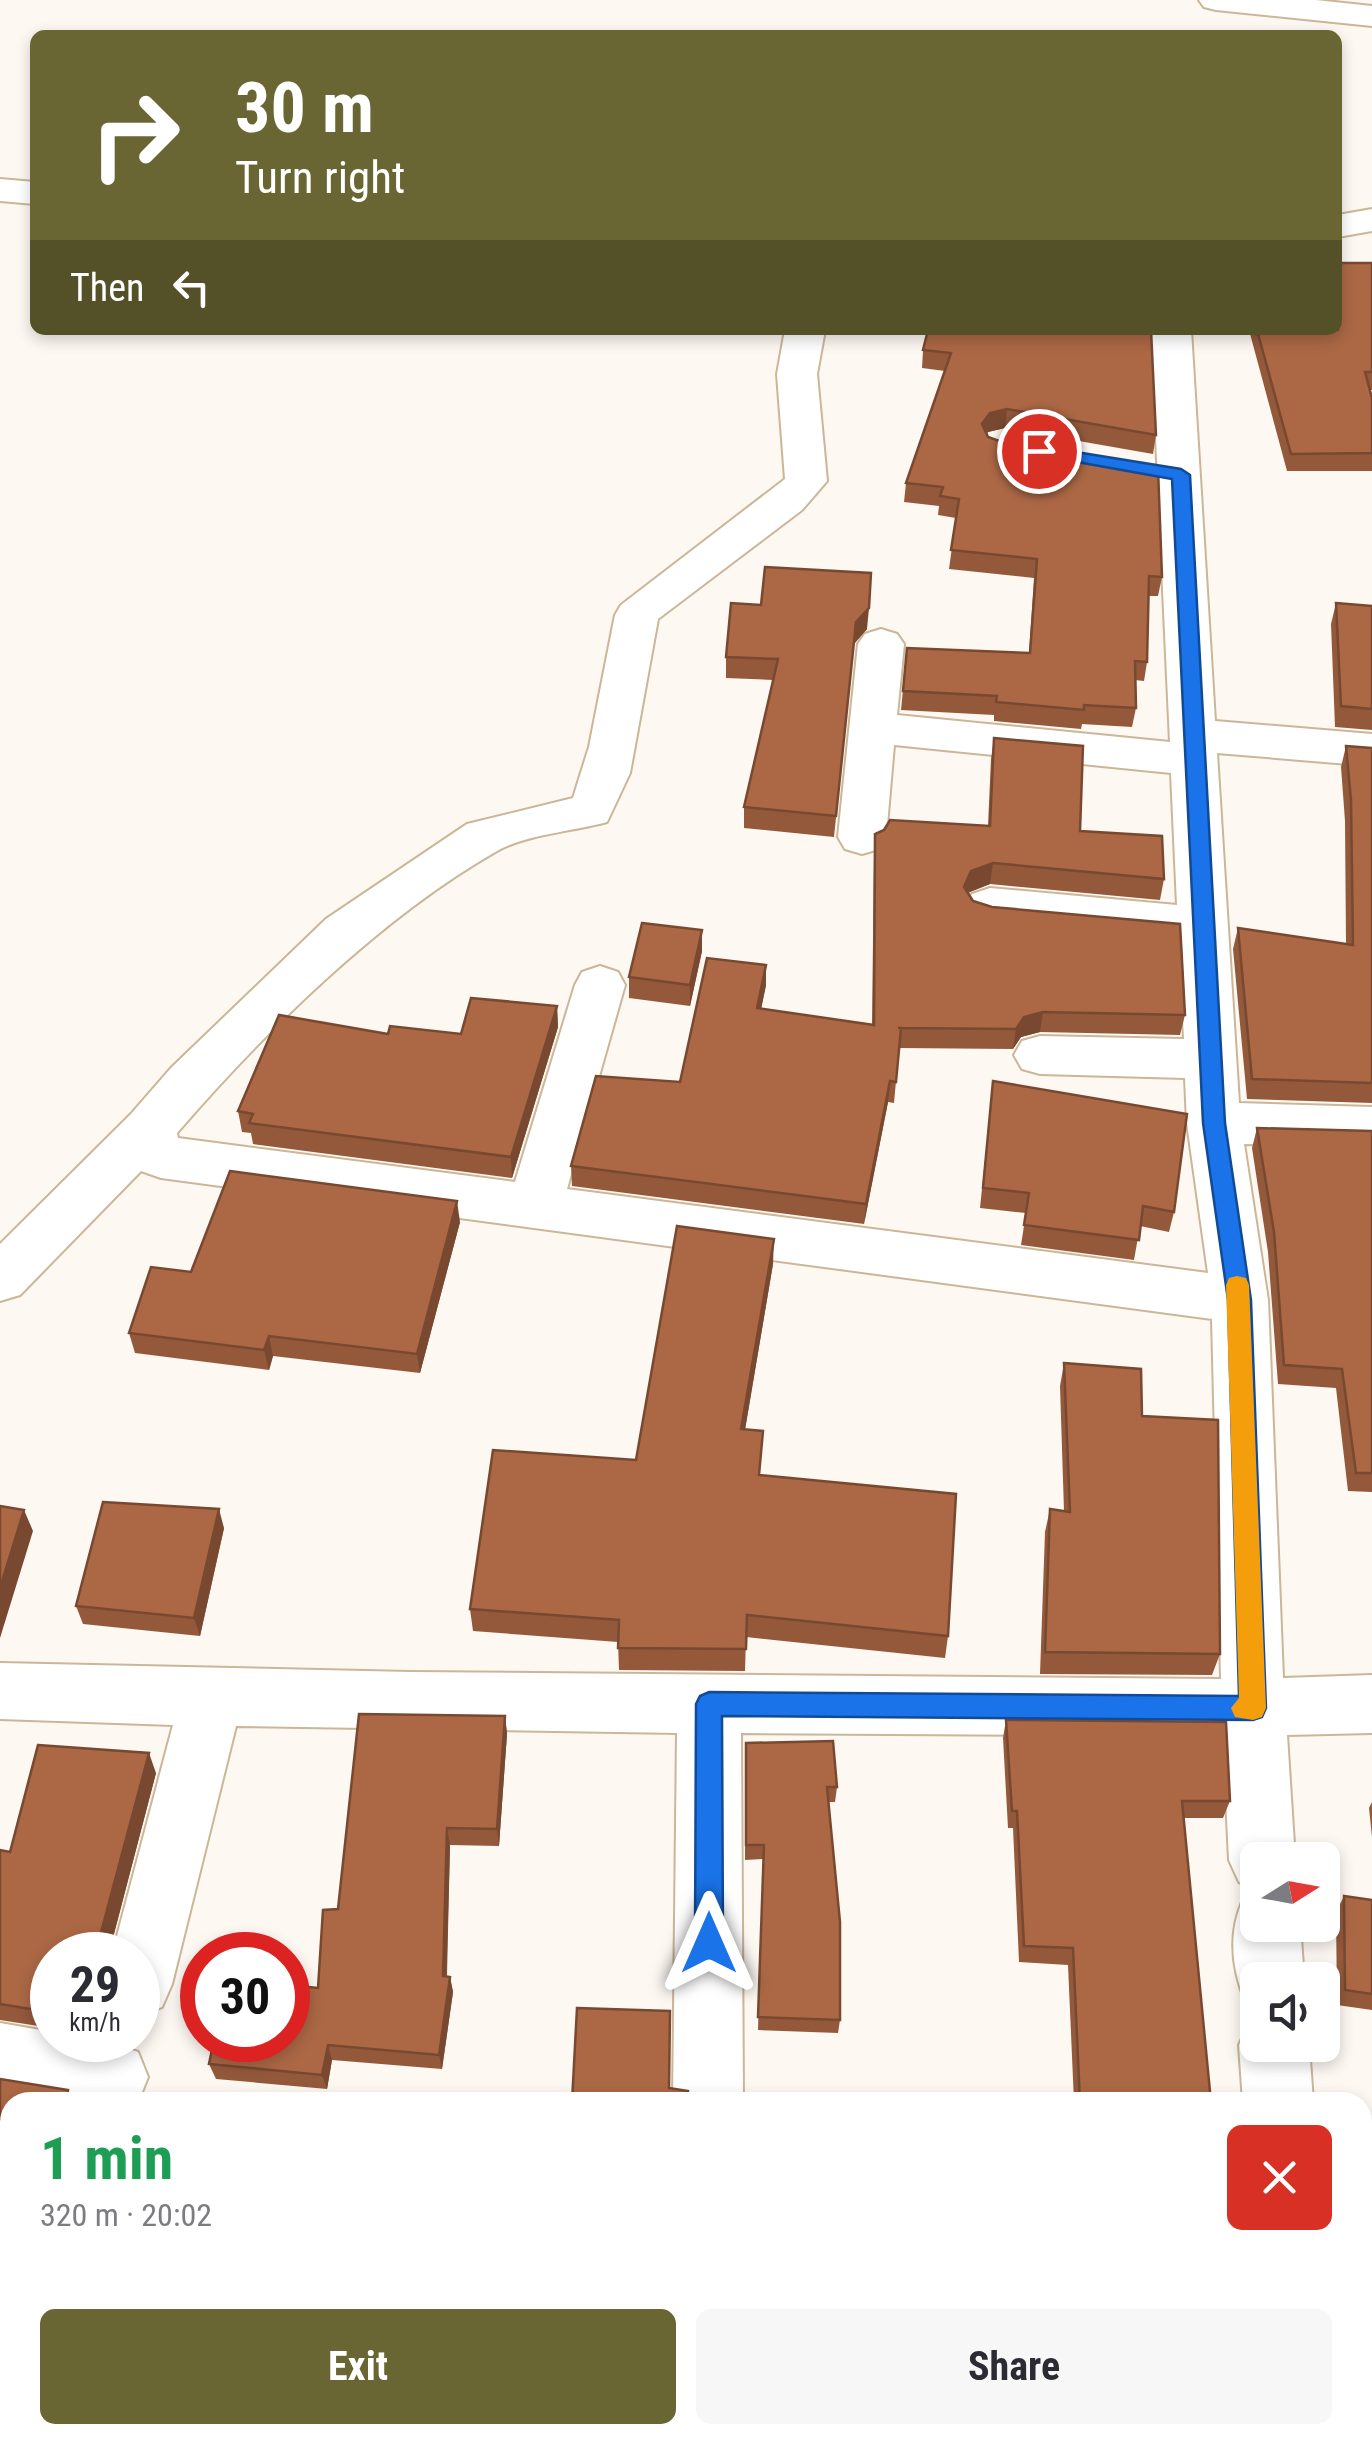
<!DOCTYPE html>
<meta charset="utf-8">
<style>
:root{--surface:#fff;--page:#f7f7f7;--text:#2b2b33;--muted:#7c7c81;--accent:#6a6633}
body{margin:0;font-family:"Roboto Condensed",sans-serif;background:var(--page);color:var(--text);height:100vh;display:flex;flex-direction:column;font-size:38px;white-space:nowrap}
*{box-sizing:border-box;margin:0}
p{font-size:32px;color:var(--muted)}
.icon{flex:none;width:55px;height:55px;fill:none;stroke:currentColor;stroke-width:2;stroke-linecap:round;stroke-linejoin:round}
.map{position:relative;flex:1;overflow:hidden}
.side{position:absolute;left:0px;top:2092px;width:1372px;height:352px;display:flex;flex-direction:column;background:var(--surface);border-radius:30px 30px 0 0;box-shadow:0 5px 15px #0003}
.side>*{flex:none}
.hud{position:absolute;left:30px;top:30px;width:1312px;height:305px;border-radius:15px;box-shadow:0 5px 15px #0003;background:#6a6633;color:#fff;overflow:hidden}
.needle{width:65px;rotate:79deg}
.controls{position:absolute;left:1240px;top:1842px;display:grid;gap:20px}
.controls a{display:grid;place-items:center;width:100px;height:100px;border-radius:15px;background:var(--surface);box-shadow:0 5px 15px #0003;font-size:50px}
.speed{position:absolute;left:30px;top:1932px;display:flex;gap:20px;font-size:50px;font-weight:700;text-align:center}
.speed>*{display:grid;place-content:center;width:130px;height:130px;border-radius:50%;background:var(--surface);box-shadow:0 5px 15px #0003;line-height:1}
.speed small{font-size:25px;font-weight:400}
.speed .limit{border:15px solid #d22;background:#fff;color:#111}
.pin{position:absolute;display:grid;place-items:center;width:85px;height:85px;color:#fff;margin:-42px;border:5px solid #fff;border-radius:50%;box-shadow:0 2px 10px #0007}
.me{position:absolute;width:110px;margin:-55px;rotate:0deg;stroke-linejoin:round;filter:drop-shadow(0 0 8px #0008)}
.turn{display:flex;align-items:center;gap:35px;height:210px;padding:0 40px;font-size:45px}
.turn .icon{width:130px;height:130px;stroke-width:2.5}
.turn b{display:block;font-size:70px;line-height:85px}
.then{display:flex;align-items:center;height:95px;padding:0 40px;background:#0003;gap:20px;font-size:38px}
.round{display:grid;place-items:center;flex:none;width:105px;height:105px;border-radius:15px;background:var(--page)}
.summary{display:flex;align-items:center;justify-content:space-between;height:170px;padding:0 40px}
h1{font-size:60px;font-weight:700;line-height:75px;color:#1e9e55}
.primary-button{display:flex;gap:20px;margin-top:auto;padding:20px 40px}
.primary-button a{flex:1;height:115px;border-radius:15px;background:var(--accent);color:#fff;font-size:40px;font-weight:700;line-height:115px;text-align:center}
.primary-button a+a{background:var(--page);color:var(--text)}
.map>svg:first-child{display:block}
</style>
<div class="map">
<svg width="1372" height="2443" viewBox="0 0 1372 2443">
<rect width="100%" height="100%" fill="#fdf8f2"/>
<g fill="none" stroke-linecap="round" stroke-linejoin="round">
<!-- minor casing -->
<g stroke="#cbb698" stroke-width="4">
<g id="minor">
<polygon points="1199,0 1316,0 1372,6 1372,26 1216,10 1204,7"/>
<polygon points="0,179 35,182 35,204 0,201"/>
<polygon points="1372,209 1372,231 1338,237 1338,215"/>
<path d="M785,330H825L817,374L827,481L802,510L658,619L630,773L607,822C575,831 524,835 497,851C381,917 264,1032 177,1133L178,1138L515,1182L575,985L582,972L600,966L618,972L625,985L567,1189L1208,1273L1187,1123L1185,1078L1040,1074L1022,1069L1014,1055L1022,1041L1040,1036L1184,1039L1179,941L990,924L972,918L965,906L972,894L990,888L1177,905L1171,773L894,745L886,837L879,849L862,854L845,849L838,837L858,644L865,634L881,629L897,634L904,644L897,715L1170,742L1151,330H1191L1215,721L1372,734V766L1217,753L1239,1103L1372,1107V1147L1244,1144L1268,1300L1283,1678L1372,1675V1733L1287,1735L1295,1860H1258V1889L1239,1882L1229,1860L1223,1736L741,1733L743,2102H673L677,1733L236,1726L172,1984L162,2007L138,2017V1955H112L173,1725L0,1719V1663L410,1672L1221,1679L1212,1319L161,1178L141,1171L20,1295L0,1301V1244L131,1114L171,1068L326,919L467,824L573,798L589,747L615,615L621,605L785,479L777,374Z"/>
<path d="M1258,1896V1925H1300L1304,1980H1258V2008L1246,2003C1232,1970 1228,1935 1242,1902Z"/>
<polygon points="1258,2018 1258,2045 1309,2045 1313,2102 1243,2102 1239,2045 1250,2021"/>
<polygon points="0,2023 52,2032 52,2040 100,2040 138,2052 148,2077 138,2102 61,2102 0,2091"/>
<polygon points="10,2399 10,2435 52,2435 49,2443 0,2443 0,2403"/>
<rect x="670" y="2435" width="76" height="8"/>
<polygon points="1267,2435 1343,2435 1344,2443 1268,2443"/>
</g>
</g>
<!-- minor -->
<use href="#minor" fill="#fff" fill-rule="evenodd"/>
</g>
<!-- wall -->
<g fill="#94593b">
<polygon points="1372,263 1372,390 1370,390 1372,398 1372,471 1287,471 1249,330 1338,330"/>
<polygon points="928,330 1156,435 1153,454 1005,428 988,432 987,434 988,437 1162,577 1158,596 1149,596 1147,662 1144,681 1135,680 1136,708 1132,727 1082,724 1081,729 994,721 994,715 901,710 907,648 1029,653 1034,578 949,569 956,518 938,515 939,506 904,502 906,483 945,371 922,368 923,350"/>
<polygon points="1336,603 1372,606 1372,730 1335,727 1331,624"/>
<polygon points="867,629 854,644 834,837 744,828 744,807 773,680 726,678 726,657"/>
<polygon points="994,738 1080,831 1164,879 1160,900 990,884 968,893 973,901 1185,1015 1180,1035 1040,1032 1021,1037 1013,1049 899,1048 894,1103 888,1102 864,1224 572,1186 571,1166 680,1082 766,965 766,985 761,1009 872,1024 874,854 875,834 988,826 991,759"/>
<polygon points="1346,746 1372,748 1372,1103 1247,1099 1233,949 1238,928 1346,944 1345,821 1341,767"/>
<polygon points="702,951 690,1006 629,998 629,977"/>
<polygon points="557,1006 558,1027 512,1178 253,1144 251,1133 242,1132 238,1111 388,1034 461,1034"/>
<polygon points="993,1081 1174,1212 1169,1232 1140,1226 1134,1260 1021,1245 1026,1213 980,1208"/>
<polygon points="1257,1128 1372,1131 1372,1492 1348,1491 1336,1388 1278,1384 1268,1252 1252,1148"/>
<polygon points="460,1222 420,1373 273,1356 269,1370 135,1353 129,1333 191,1272"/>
<polygon points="773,1264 745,1430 760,1475 948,1636 945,1658 746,1637 745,1671 619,1670 618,1642 473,1631 470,1609 636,1460"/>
<polygon points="1064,1363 1142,1416 1220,1654 1212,1675 1040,1674 1045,1532 1050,1509 1064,1511 1060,1386"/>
<polygon points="224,1528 200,1636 83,1624 76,1606"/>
<polygon points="505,1716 507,1734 499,1846 450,1845 447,1976 450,1977 453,1992 442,2069 332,2060 327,2089 216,2079 209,2064 318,1988 338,1909"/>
<polygon points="1006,1720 1230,1801 1223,1818 1184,1818 1211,2102 1074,2102 1068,1965 1019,1962 1013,1828 1008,1828 1003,1738"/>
<polygon points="745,1758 837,1787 835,1802 828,1802 840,2020 838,2033 758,2030 763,1859 745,1860"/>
<polygon points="156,1773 109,1953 110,1955 52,1955 52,2030 51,2028 0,2020 0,1850 10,1852"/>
<polygon points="1372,1802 1372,1837 1369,1808"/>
<polygon points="1344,1896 1372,1900 1372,2010 1337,2005 1336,1912"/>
<polygon points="1362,2286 1372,2443 1347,2443 1346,2435 1362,2435"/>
</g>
<!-- shaded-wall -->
<g fill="#784930">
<polygon points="1007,409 1005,428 988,432 980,443 982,424 990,413"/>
<polygon points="869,608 867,629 854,644 834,837 856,622"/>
<polygon points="993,863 990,884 969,892 962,908 964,887 971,871"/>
<polygon points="702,930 702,951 690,1006 690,985"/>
<polygon points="766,965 766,985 757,1029 757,1008"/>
<polygon points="557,1006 558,1027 512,1178 511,1157"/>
<polygon points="1043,1012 1040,1032 1021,1037 1013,1049 1016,1029 1024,1017"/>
<polygon points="890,1081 888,1102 864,1224 866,1204"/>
<polygon points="457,1201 460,1222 420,1373 417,1354"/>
<polygon points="774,1239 773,1264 741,1453 741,1429"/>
<polygon points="269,1336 273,1356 269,1370 264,1350"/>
<polygon points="219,1509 224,1528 200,1636 194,1618"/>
<polygon points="24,1510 33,1531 0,1638 0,1588"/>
<polygon points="505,1716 507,1734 499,1846 497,1829"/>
<polygon points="149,1753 156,1773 109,1953 110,1955 99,1955 100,1936"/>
<polygon points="447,1828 450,1845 446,1992 443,1976"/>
<polygon points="450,1977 453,1992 442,2069 439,2055"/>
<polygon points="328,2045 332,2060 327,2089 322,2075"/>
<polygon points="68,2090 76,2102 66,2102"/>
<polygon points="10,2180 10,2230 0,2264 0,2214"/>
</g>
<!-- building -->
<g fill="#ac6845" stroke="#784930" stroke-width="2.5">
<polygon points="1338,263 1372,263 1372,372 1365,372 1372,398 1372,453 1291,454 1257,330 1338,330"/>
<polygon points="928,330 1151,330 1156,435 1007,409 990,413 982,424 988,437 1005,443 1158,468 1162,577 1149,576 1147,662 1135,661 1136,708 1084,705 1084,710 996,702 997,696 903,691 907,648 1030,653 1037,559 951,550 959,499 940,496 943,487 906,483 951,353 923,350"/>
<polygon points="765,567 871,573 869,608 856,622 836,816 744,807 778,659 726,657 731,603 761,605"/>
<polygon points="1336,603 1372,606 1372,709 1341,706"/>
<polygon points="994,738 1083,746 1080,831 1162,836 1164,879 993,863 971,871 964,887 973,901 992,907 1180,924 1185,1015 1043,1012 1024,1017 1016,1029 898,1028 901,1028 896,1082 890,1081 866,1204 571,1166 596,1076 680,1082 707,958 766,965 757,1008 874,1025 875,834 884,830 890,820 990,826"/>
<polygon points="1346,746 1372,748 1372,1083 1252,1079 1238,928 1353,945 1351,800"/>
<polygon points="642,923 702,930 690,985 629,977"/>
<polygon points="471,998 557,1006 511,1157 249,1123 253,1114 238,1111 279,1015 388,1034 390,1026 461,1034"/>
<polygon points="993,1081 1187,1114 1174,1212 1143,1206 1139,1240 1024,1225 1029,1193 983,1188"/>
<polygon points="1257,1128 1372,1131 1372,1473 1356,1473 1342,1369 1284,1365 1274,1232"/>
<polygon points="230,1171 457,1201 417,1354 269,1336 264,1350 129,1333 151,1267 191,1272"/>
<polygon points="677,1226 774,1239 741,1429 763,1431 759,1475 956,1494 948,1636 747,1615 746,1649 618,1648 619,1620 470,1609 493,1450 636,1460"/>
<polygon points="1064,1363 1141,1369 1142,1416 1218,1420 1220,1654 1045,1652 1050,1509 1070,1512"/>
<polygon points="103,1502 219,1509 194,1618 76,1606"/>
<polygon points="0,1506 24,1510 0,1588"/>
<polygon points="359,1714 505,1716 497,1829 447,1828 443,1976 450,1977 439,2055 328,2045 322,2075 209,2064 214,2040 288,2040 288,1985 318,1988 323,1910 338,1909"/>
<polygon points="1006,1720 1226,1722 1230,1801 1182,1801 1211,2102 1080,2102 1073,1948 1024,1946 1017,1811 1012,1811"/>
<polygon points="833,1741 837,1787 827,1787 840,1922 840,2020 758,2017 764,1845 746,1845 746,1743"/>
<polygon points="38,1745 149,1753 100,1936 103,1941 99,1955 52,1955 52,2019 46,2019 43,2011 0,2004 0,1850 10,1852"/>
<polygon points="1344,1896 1372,1900 1372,1994 1345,1990"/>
<polygon points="577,2008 670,2011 669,2088 688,2091 687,2102 572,2102"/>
<polygon points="0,2079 68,2090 66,2102 10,2102 10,2180 0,2214"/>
<polygon points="1362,2286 1372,2287 1372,2443 1368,2443 1368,2433 1362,2433"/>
<polygon points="56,2435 156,2436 575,2435 574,2443 54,2443"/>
<polygon points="750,2435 884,2435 884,2443 744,2443 744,2436"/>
<polygon points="982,2435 1078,2435 1079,2443 982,2443"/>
</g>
<!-- route -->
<polygon fill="#1a73e8" stroke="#114b97" stroke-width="2.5" points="1039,446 1181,469 1190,475 1225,1123 1251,1300 1266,1708 1262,1717 1253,1720 722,1716 723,1943 719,1953 709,1957 699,1953 695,1943 696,1704 700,1696 709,1692 1239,1696 1228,1300 1203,1123 1172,479 1033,454 1030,451"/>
<!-- slow -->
<polygon fill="#f59e0b" points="1237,1276 1246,1278 1249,1285 1266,1708 1262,1717 1253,1720 1235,1717 1231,1708 1239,1698 1226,1285 1229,1278"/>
</svg>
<div class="controls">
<a><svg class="needle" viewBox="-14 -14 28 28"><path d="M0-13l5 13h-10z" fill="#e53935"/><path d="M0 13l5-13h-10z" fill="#7c7c81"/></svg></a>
<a><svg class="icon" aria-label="sound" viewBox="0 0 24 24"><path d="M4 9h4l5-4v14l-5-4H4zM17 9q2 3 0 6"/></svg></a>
</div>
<div class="speed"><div>29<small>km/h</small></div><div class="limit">30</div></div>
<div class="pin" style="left:1039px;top:451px;background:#d93025"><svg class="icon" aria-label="arrive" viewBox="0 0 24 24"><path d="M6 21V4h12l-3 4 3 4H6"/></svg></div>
<svg class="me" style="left:709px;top:1943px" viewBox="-20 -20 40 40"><path d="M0-17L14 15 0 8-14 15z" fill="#1a73e8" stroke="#fff" stroke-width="4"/></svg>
<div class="hud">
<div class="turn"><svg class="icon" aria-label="right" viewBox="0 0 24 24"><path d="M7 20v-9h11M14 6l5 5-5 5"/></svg><div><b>30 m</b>Turn right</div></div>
<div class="then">Then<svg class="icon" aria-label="left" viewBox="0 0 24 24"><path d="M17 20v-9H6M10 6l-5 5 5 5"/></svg></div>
</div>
<section class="side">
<div class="summary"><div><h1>1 min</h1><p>320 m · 20:02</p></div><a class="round" style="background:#d93025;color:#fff"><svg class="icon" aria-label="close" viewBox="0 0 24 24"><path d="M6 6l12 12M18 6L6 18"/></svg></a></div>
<div class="primary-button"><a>Exit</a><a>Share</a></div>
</section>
</div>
